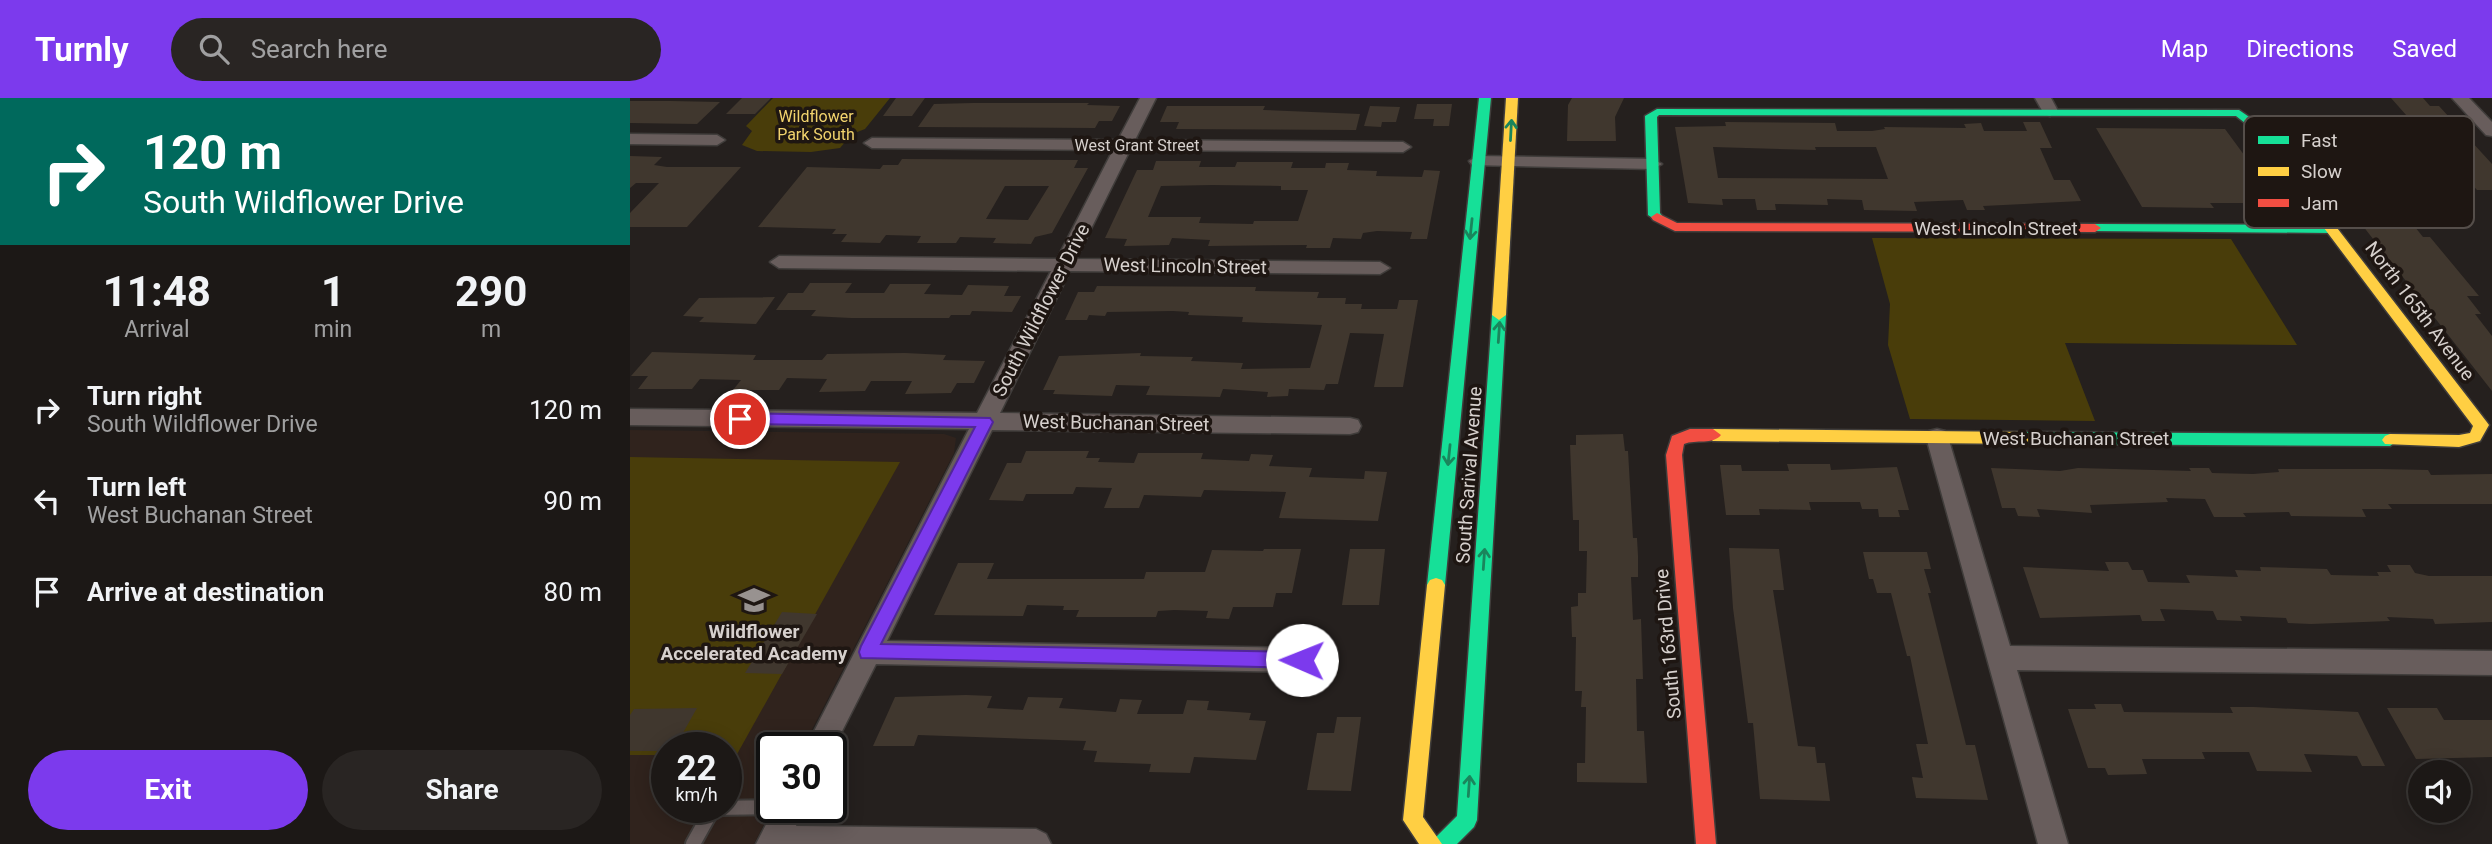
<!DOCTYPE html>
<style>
:root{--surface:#1c1816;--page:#292523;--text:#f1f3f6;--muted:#a0a0a1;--line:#3a3735;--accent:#7c3aed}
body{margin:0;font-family:Roboto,sans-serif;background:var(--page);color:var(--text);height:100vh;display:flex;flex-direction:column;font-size:26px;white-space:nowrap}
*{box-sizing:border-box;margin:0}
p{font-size:23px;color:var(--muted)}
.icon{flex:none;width:38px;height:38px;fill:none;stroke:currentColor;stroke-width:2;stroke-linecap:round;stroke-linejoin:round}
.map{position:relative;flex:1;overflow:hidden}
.drawer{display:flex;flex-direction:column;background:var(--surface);width:630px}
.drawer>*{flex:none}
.top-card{background:#00695c;color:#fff;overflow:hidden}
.buttons{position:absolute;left:1778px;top:662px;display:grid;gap:14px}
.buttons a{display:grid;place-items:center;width:63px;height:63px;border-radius:50%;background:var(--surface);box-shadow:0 4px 18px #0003,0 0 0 2px var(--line);font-size:35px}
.speed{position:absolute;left:21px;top:634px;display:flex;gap:14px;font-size:35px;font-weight:700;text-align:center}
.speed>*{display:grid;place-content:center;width:91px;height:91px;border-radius:50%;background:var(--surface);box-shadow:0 4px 18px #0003,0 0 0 2px var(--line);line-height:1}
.speed small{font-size:18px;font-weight:400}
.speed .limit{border:4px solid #111;border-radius:10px;background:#fff;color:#111}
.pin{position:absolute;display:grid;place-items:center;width:60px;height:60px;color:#fff;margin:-30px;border:4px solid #fff;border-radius:50%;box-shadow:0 2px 7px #0007}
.me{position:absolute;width:77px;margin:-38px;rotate:271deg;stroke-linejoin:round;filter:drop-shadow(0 0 5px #0008)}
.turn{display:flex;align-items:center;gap:24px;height:147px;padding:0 28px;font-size:32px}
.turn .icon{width:91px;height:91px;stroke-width:2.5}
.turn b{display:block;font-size:49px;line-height:60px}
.eta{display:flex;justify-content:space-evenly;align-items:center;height:119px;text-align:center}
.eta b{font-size:42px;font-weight:700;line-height:49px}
.cta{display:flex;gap:14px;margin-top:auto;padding:14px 28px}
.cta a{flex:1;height:80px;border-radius:42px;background:var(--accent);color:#fff;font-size:28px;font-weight:700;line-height:80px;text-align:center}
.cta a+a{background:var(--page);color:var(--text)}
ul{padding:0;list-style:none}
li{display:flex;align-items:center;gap:21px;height:91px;padding:0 28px}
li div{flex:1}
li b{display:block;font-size:26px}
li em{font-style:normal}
header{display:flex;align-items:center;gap:42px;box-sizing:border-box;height:98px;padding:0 35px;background:var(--accent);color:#fff}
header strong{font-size:33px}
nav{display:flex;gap:38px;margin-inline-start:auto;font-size:24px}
.search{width:490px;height:63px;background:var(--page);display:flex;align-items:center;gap:18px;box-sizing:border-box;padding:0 24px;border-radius:38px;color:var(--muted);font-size:26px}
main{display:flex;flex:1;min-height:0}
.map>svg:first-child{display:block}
</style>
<header>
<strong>Turnly</strong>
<div class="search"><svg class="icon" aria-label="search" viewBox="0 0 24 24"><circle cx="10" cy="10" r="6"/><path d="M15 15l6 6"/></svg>Search here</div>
<nav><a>Map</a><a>Directions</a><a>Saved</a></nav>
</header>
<main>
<section class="drawer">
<div class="top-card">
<div class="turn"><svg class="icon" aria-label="right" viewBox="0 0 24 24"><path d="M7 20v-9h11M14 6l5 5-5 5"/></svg><div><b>120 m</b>South Wildflower Drive</div></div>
</div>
<div class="eta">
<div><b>11:48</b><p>Arrival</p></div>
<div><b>1</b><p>min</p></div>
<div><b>290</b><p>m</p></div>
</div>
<ul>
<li><svg class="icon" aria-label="right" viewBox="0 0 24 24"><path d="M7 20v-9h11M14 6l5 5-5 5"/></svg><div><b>Turn right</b><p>South Wildflower Drive</p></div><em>120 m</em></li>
<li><svg class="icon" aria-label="left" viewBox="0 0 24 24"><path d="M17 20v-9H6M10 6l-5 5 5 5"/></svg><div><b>Turn left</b><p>West Buchanan Street</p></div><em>90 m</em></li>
<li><svg class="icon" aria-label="arrive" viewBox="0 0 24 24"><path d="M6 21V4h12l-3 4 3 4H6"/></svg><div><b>Arrive at destination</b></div><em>80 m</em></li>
</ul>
<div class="cta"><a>Exit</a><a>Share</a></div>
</section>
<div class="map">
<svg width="1862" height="746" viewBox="0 0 1862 746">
<rect width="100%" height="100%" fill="#25201e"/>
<!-- built -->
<path fill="#30231d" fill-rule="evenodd" d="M0,332L314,336L326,340L324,355L173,649H142L143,709L124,746H0ZM37,649H96V709H37Z"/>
<!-- green -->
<g fill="#493d0a">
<polygon points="143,0 260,0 235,31 222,36 210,50 181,54 127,53 112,47 122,33 116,28"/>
<polygon points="1242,140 1601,141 1667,247 1435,245 1465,323 1280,321 1258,247 1260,206"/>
<polygon points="0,359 270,364 106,658 96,658 96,649 37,649 37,657 0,657"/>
</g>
<!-- building -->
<g fill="#40372e" fill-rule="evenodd">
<polygon points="112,0 141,0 125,16 96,16"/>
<polygon points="266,0 295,0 282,18 253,18"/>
<polygon points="942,0 994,0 985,19 986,43 937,43 938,7"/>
<polygon points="1761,0 1793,0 1800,8 1809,8 1862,66 1862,92 1847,92 1821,63 1817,63"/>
<polygon points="0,3 41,3 90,4 67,26 0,25"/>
<polygon points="343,5 459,5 457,7 490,8 482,23 469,23 465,30 288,29 304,6"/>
<polygon points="787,6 822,6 819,28 803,28 804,21 784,21"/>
<polygon points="537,8 635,8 633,12 730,16 726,32 546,31 549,24 530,24"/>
<polygon points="740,8 770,9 766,24 752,24 751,29 734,28"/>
<polygon points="1653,21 1702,21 1762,94 1757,94 1793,139 1800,139 1849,198 1837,198 1851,216 1845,216 1862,238 1862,293 1668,45 1673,46"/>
<path d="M1095,24L1205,25L1207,33H1242L1255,31L1254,29L1336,30L1334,26L1351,25L1354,33H1397L1393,24H1410L1422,50H1410L1424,82H1440L1451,103L1353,108L1355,112H1337L1333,102L1284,104L1287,113L1234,112L1232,102L1197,101L1198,107L1145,106L1146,112H1127L1125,101H1092L1093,107L1058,105L1045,29L1096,28ZM1083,49L1186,52L1185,49H1246L1258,81L1088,80Z"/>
<polygon points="1466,30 1595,31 1656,114 1636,114 1630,105 1580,105 1584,110 1512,109"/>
<polygon points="0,58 32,59 24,67 37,69 111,69 57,129 0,129 0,115 29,85 6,85 0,90"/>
<path d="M272,61L448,62L444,70H458L422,135L405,139L401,146L363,145L366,140L330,139L326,145H287L291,138L256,137L250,145L211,144L217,136H202L206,131L128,129L177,69L250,71L253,67H268ZM375,88H419L398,122L356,121Z"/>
<path d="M526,63H571L569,69H605L607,64H663L661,70H695L696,65H719L717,72L747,73L746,78L792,79L794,72L810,73L797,141H780L782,134L747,133L733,135L731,141L703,140L700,150H676L677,147L578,148L580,142L542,140L539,147L494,148L497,141L475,140L507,72H523ZM582,87L651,88V92H678L668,123H624L623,126L569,125L571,119H518L531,88Z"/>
<polygon points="180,185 222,185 215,195 254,195 260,186 301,186 294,196 332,197 338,187 379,188 374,198 391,198 382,214 342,213 340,217 321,217 319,220 221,220 181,218 186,212 146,212 158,195 173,195"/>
<polygon points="467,188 626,189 625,193 689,194 687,200 716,200 715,206 732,206 731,211 767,211 769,202 788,202 773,289 744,289 754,236 720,235 708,286 696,286 694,292 659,291 658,298 637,299 638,294 593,291 590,299 516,297 520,288 486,287 482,298 423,296 425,292 413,292 429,258 511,255 510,258 563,259 561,263 613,265 611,271 680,270 692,227 612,224 613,219 558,217 559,214 543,213 477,214 475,218 459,217 457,222 435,222 448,194 464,194"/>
<polygon points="145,199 126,226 69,224 74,219 53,218 69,200"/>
<polygon points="22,254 126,257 123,262 192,262 197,256 275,255 316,257 313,262 355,263 344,285 327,285 321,295 275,296 282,283 241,283 235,293 189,294 197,281 157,280 149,292 103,292 111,282 70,281 62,291 8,291 18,278 1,278"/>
<polygon points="993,336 995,353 998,353 1003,440 1007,440 1008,458 1008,479 1001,479 1003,522 1011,521 1013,581 1006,581 1007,633 1014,633 1017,685 947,684 947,665 955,665 956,609 951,609 952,593 945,593 946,539 942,539 941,509 948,508 948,495 956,495 957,453 949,453 949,422 943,422 940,347 946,347 946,337"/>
<polygon points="396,353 459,353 456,360 470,360 468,364 504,365 508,355 573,355 571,361 619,363 621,356 643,357 639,368 682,370 679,379 734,381 735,373 757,374 748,423 649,420 656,394 574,392 571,399 514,397 509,410 474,410 482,390 446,389 443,396 396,396 393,403 359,402 377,365 391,365"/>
<polygon points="1157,366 1200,366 1201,372 1267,369 1279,412 1268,412 1270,419 1249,419 1248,411 1232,411 1230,404 1179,404 1181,412 1129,411 1130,417 1096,417 1090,367 1111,367 1112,373 1159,373"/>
<polygon points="1361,370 1430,373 1448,370 1561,373 1559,370 1579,370 1582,375 1623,376 1649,374 1648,371 1751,371 1798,372 1801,377 1862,376 1862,406 1758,406 1762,411 1732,411 1736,419 1661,418 1659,414 1613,415 1616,419 1584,419 1575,401 1536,400 1538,404 1460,407 1462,415 1407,411 1410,419 1388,418 1385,410 1372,410"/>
<polygon points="1099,450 1149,451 1154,492 1143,492 1168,648 1185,649 1187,665 1195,665 1200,703 1130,701 1123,625 1118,625 1103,510"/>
<polygon points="634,451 671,451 662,495 646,495 643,509 603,509 599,521 576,520 578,513 544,512 528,513 526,519 446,519 449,512 433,512 434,508 397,507 393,518 304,517 328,465 364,465 357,481 514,481 516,474 575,474 582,452 633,453"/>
<polygon points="720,451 755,451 749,507 712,507"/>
<polygon points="1233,454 1297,454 1301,471 1294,471 1301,495 1298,495 1336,647 1345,647 1358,702 1286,700 1282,679 1293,680 1286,646 1298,646 1280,558 1277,558 1261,495 1247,495 1243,481 1239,481"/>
<polygon points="1475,464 1498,464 1502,472 1513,472 1518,484 1560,485 1556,477 1608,479 1605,472 1631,473 1630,469 1697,471 1701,477 1749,478 1747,474 1761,474 1757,467 1780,467 1785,475 1799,478 1862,478 1862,524 1805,526 1803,521 1757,519 1760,523 1681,526 1658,525 1656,520 1610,518 1612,523 1587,522 1583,513 1530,511 1535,523 1512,523 1510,517 1410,520 1393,469 1479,473"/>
<polygon points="152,514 187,516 152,576 115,575"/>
<polygon points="336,597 362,598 357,610 393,612 398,599 433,600 429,610 486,614 490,601 512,602 507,616 553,616 557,602 579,603 577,612 621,615 619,622 636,623 626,662 564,659 560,675 519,674 521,666 464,664 467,653 453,652 456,643 288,637 284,648 243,648 265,599"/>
<polygon points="1464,606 1491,606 1494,614 1603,615 1600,609 1624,609 1728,614 1755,668 1732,668 1727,658 1674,656 1682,674 1627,673 1619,654 1572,654 1575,661 1512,661 1517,676 1478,677 1475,670 1458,670 1438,611 1466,611"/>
<polygon points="67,610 45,649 37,649 37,653 0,653 0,617 4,611"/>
<polygon points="1757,610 1807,610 1814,622 1862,622 1862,659 1786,661"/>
<polygon points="707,619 731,619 721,693 677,692 687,635 704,635"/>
</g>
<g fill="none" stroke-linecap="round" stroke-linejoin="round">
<!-- lane casing -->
<g stroke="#403d3b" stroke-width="18">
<polyline id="lane" points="63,746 83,710 159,709"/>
</g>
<!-- street casing -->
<g stroke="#403d3b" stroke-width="3">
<g id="street">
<polygon points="510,0 526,0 505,42 773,44 781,49 773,54 500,52 446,161 750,164 760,170 750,176 440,173 370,315 720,320 728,322 731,328 728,334 720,336 362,332 257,543 672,550 681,554 685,562 681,570 672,574 246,566 201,655 201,649 176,649 339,331 0,327 0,311 347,315 421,173 149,170 140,164 149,158 427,161 483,52 242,50 234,45 242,40 488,42"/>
<polygon points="1405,0 1421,0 1428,13 1420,18 1414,16"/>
<polygon points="1822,0 1839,0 1862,24 1862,38 1856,37"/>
<polygon points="0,36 87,37 95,42 87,47 0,46"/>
<polygon points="848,58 1023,61 1032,66 1023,71 842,67 839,63"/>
<polygon points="1307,331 1315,333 1318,339 1380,548 1862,553 1862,577 1387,572 1438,746 1408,746 1296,339 1299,333"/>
<polygon points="145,709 174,709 166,728 406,731 416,736 421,746 126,746"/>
</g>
</g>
<!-- fast casing -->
<g stroke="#403d3b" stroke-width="3">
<g id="fast">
<polygon points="849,0 861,0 815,487 812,492 806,494 800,492 797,487"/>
<polygon points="1027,11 1609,12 1625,23 1615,25 1606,18 1029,17 1027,19 1030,115 1033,119 1027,123 1018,117 1015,18"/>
<polygon points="1465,126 1702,127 1708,131 1702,135 1461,133 1459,130"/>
<polygon points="869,212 876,217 847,722 844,729 827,746 803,746 806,739 827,718 862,217"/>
<polygon points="1396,334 1760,336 1768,342 1760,348 1396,346 1388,340"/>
</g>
</g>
<!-- slow casing -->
<g stroke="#403d3b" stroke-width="3">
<g id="slow">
<polygon points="876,0 888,0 876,217 869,222 862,217"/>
<polygon points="1619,20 1623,21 1856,323 1859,327 1850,343 1829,349 1755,346 1752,342 1755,338 1760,336 1829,337 1840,335 1843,328 1615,25 1615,21"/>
<polygon points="1083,331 1396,334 1404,340 1396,346 1083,343 1075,337"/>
<polygon points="806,480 812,482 815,487 793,719 812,746 789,746 773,722 797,487 800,482"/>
</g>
</g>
<!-- jam casing -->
<g stroke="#403d3b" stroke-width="3">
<g id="jam">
<polygon points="1027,115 1047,125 1465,126 1471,130 1465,134 1045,133 1023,122 1021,119"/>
<path d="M1060,331H1083L1091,337C1083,347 1066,341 1054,346L1052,357L1086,746H1066L1036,357L1042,338Z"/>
</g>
</g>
<!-- lane -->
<use href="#lane" stroke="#685d5c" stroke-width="14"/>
<!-- street -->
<use href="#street" fill="#685d5c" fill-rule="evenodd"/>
<!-- fast -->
<use href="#fast" fill="#16e098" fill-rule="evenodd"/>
<!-- slow -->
<use href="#slow" fill="#ffcf43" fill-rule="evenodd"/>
<!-- jam -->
<use href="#jam" fill="#f24e42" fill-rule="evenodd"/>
</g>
<!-- one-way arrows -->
<defs><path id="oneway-shaft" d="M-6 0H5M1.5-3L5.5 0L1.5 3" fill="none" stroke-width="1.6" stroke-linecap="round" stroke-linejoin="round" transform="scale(1.75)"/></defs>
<g stroke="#1a855c">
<use href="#oneway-shaft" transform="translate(881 32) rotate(-87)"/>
<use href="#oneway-shaft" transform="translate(841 131) rotate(96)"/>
<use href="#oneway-shaft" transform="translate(869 234) rotate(-86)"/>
<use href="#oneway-shaft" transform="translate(819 357) rotate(96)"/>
<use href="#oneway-shaft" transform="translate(854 461) rotate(-86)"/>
<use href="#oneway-shaft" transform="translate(839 688) rotate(-86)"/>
</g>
<!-- route -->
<polygon fill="#7c3aed" stroke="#51269a" stroke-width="2" points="110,315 360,320 363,324 251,546 672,554 679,556 682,562 679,568 672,570 231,560 229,554 231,548 345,329 110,326 102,321"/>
<!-- icons -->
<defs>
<g id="school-bare" transform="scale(2.415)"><path d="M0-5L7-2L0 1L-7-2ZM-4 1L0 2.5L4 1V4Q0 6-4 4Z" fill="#989290" stroke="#1e1612" stroke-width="2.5" paint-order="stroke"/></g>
</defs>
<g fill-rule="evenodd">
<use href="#school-bare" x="124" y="502"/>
</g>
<g text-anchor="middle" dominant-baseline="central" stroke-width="7" stroke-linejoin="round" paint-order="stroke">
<!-- far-park labels -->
<g font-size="16" fill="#f1d36d" stroke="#1e1612">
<text x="186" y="18">Wildflower<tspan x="186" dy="18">Park South</tspan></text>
</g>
<!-- far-street labels -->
<g font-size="16" fill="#d6d0cd" stroke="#1e1612">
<text x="507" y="47">West Grant Street</text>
</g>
<!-- street labels -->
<g font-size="19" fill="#d6d0cd" stroke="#1e1612">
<text x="1366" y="130">West Lincoln Street</text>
<text transform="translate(555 168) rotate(1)">West Lincoln Street</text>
<text transform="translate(411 212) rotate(-63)">South Wildflower Drive</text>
<text transform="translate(1790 213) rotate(53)">North 165th Avenue</text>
<text transform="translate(486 325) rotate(1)">West Buchanan Street</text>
<text x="1446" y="340">West Buchanan Street</text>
<text transform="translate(839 377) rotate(-86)">South Sarival Avenue</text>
<text transform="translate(1038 546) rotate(-95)">South 163rd Drive</text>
</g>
<!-- poi labels -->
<g font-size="19" font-weight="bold" fill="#d6d0cd" stroke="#1e1612">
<text x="124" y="533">Wildflower<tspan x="124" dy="22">Accelerated Academy</tspan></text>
</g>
</g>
<!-- legend -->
<rect x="1614" y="18" width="230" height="112" rx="10" fill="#1e1612" stroke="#554e4a" stroke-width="2"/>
<rect x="1628" y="38" width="31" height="8" fill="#16e098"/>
<rect x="1628" y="69" width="31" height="9" fill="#ffcf43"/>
<rect x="1628" y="101" width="31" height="8" fill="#f24e42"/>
<g font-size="19" fill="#d6d0cd">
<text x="1671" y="49">Fast</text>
<text x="1671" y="80">Slow</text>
<text x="1671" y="112">Jam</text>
</g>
</svg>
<div class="buttons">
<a><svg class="icon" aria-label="sound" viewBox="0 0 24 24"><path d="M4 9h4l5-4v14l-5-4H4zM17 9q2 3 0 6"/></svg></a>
</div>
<div class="speed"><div>22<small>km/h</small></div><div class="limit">30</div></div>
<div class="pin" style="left:110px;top:321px;background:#d93025"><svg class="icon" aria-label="arrive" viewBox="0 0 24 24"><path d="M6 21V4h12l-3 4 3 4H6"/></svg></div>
<svg class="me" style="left:672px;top:562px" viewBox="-20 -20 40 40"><circle r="19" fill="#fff"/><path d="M0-13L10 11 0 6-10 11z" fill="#7c3aed"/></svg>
</div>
</main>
